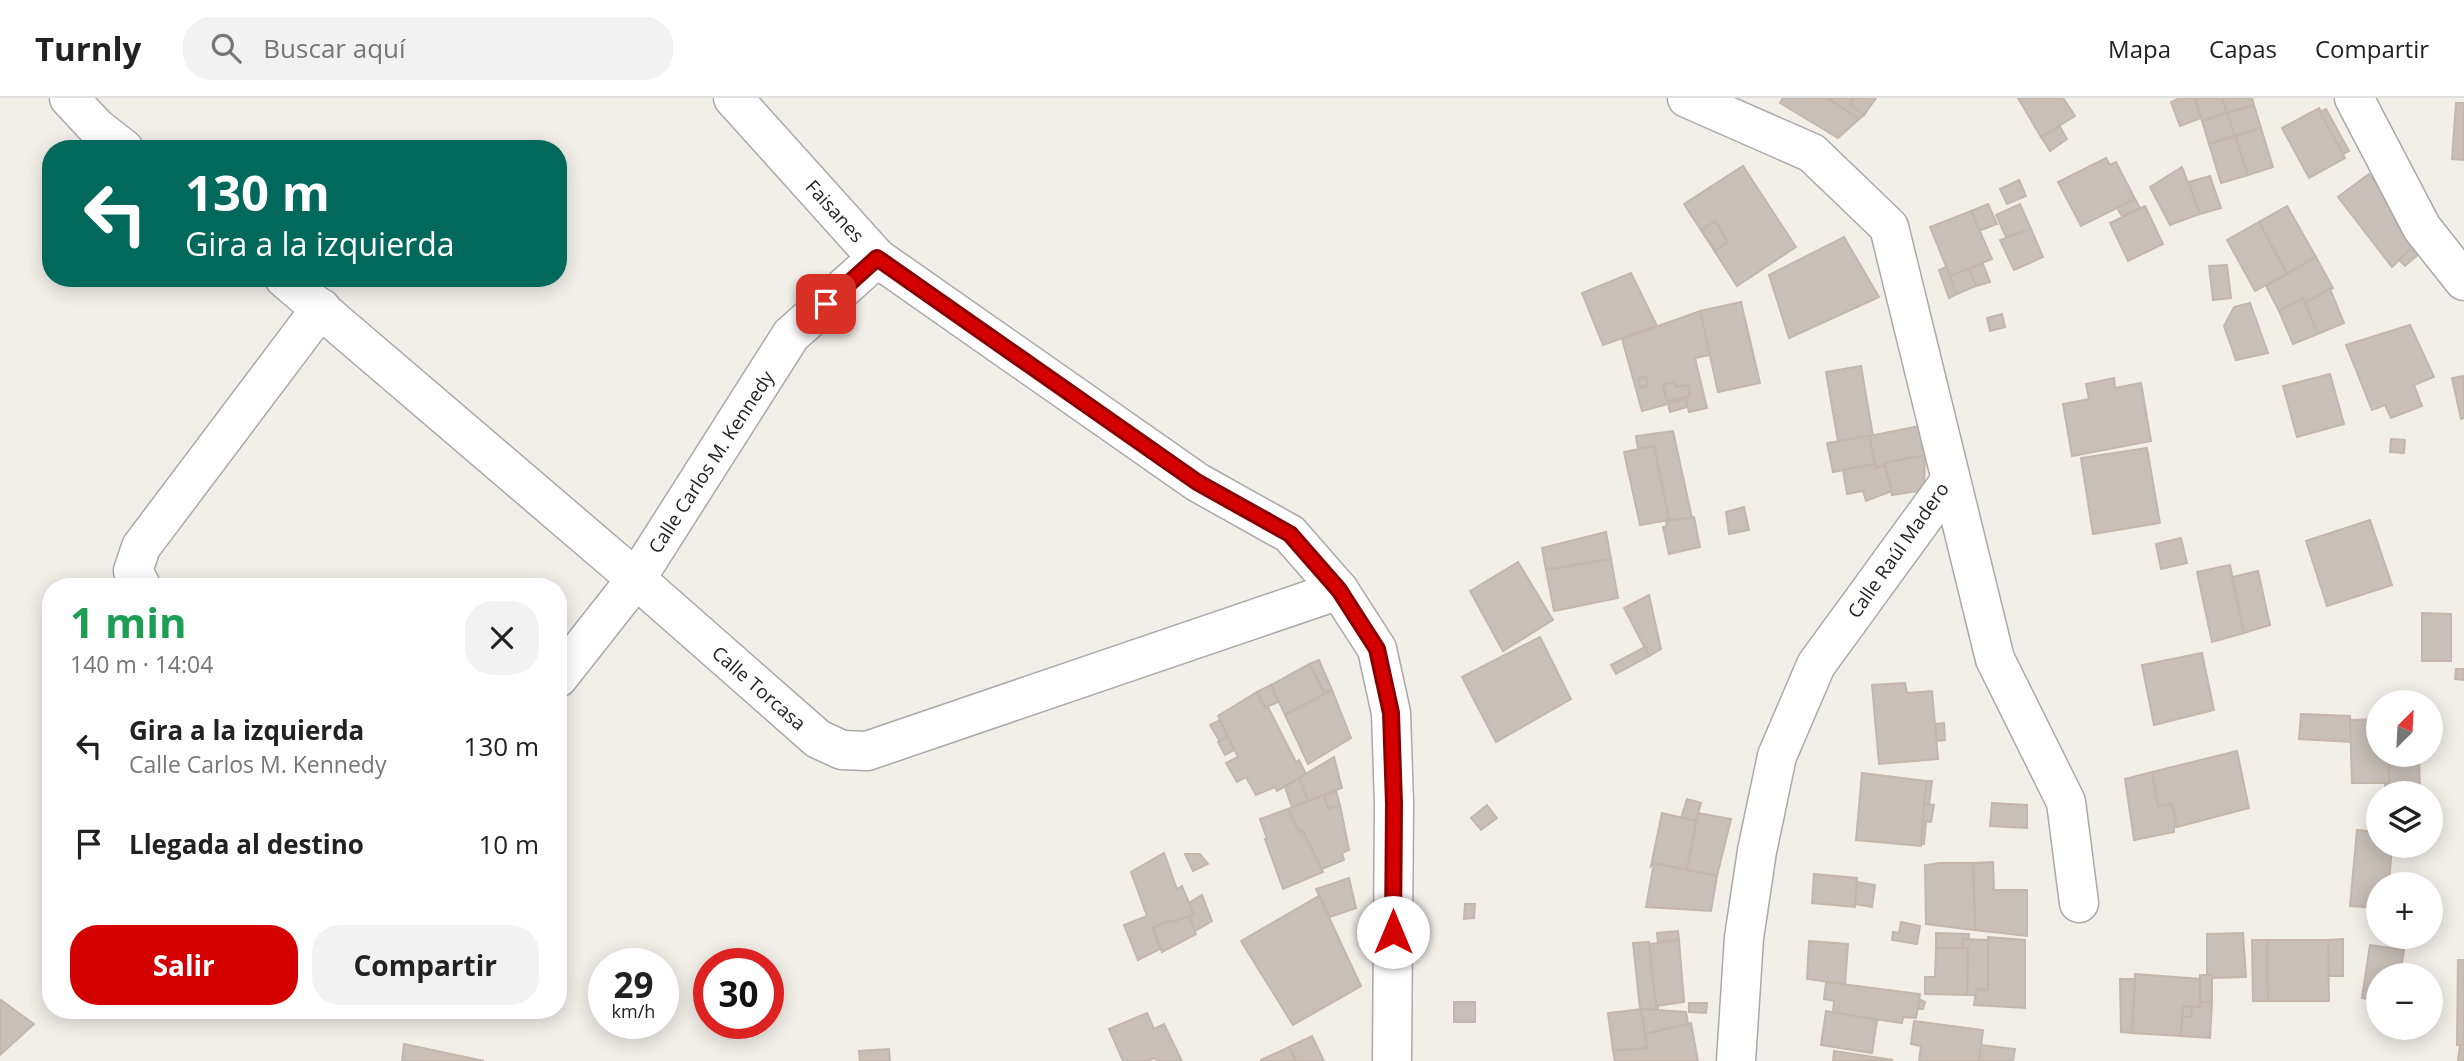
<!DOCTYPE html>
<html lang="es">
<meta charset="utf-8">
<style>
:root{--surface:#fff;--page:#f2f2f2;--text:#222;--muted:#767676;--line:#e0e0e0;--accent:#d40000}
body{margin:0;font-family:"Open Sans",sans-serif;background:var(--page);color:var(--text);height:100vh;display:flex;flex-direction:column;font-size:26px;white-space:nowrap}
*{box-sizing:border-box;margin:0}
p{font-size:23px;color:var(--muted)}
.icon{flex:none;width:38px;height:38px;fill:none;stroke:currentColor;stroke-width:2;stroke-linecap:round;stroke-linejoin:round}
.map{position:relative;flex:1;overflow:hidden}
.panel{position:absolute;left:42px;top:480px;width:525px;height:441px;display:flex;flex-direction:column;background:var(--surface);border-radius:28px;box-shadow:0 4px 18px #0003}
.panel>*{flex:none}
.hud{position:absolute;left:42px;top:42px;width:525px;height:147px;border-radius:28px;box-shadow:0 4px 18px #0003;background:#00695c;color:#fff;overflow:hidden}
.needle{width:46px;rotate:24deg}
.tools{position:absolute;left:2366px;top:592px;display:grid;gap:14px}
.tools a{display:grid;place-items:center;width:77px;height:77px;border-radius:50%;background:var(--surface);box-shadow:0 4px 18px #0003;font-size:35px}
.speed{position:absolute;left:588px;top:850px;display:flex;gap:14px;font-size:35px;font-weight:700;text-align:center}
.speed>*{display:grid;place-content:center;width:91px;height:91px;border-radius:50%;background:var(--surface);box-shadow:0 4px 18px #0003;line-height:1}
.speed small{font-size:18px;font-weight:400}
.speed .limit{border:10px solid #d22;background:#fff;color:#111}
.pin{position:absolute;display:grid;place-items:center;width:60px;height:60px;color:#fff;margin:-30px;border-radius:14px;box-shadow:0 4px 10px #0006}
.me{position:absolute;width:77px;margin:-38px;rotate:0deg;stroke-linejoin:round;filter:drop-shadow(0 0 5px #0008)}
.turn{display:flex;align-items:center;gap:24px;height:147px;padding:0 28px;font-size:32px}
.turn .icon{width:91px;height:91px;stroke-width:2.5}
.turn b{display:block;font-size:49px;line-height:60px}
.round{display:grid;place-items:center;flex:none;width:74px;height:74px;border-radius:28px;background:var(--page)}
.overview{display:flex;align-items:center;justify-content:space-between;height:119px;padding:0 28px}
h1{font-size:42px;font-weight:700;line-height:52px;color:#1e9e55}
.action{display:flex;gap:14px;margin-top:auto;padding:14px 28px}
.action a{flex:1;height:80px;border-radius:28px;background:var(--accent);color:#fff;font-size:28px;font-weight:700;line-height:80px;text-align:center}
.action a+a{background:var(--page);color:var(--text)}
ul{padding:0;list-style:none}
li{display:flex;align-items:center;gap:21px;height:98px;padding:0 28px}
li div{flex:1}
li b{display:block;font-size:26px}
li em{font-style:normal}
header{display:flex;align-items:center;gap:42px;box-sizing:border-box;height:98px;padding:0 35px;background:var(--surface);border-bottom:2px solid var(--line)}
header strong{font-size:33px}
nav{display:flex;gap:38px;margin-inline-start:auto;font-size:24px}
.search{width:490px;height:63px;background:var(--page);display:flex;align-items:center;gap:18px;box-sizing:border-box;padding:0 24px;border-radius:28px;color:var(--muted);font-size:26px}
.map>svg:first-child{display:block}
</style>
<header>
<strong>Turnly</strong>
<div class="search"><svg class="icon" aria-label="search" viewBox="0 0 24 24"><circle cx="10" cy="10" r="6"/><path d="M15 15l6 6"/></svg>Buscar aquí</div>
<nav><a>Mapa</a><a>Capas</a><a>Compartir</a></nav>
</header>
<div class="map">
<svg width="2464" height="963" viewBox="0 0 2464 963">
<rect width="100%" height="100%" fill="#f2efe9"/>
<!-- building -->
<g fill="#c7bfb8" stroke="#c4b6ab" stroke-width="2" fill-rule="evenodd">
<polygon points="1783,0 1828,0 1859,21 1838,40 1780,5"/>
<polygon points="1828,0 1854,0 1850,6 1864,17 1859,21"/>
<polygon points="1854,0 1876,0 1864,17 1850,6"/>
<polygon points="2018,0 2063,0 2075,18 2041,39"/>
<polygon points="2180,0 2195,0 2201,20 2180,28 2171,4"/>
<polygon points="2195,0 2222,0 2227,15 2202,23"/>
<polygon points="2222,0 2252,0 2254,7 2227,15"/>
<polygon points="2456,5 2464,5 2464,62 2452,61"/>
<polygon points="2254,7 2261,30 2235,38 2227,15"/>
<polygon points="2319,10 2345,60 2309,80 2282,30"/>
<polygon points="2326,11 2349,53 2343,56 2320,14"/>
<polygon points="2227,15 2235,38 2209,46 2202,23"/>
<polygon points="2060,29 2067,41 2050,53 2041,39"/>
<polygon points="2261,30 2273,69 2248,77 2235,38"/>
<polygon points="2235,38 2248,77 2221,85 2209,46"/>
<polygon points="2106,60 2110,67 2116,64 2135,101 2081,128 2058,84"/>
<path d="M1743,68L1796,149L1737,188L1684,106ZM1715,123L1728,144L1716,152L1702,132Z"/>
<polygon points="2182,69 2200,116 2170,127 2150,89"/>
<polygon points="2369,76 2419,143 2392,169 2338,99"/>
<polygon points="2210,78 2221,110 2200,116 2189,84"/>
<polygon points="2019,82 2026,98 2007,106 2000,91"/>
<polygon points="2135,101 2140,110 2122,118 2117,110"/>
<polygon points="1988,106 1997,126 1979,133 1971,113"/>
<polygon points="2020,106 2031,131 2006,139 1996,117"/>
<polygon points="2145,108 2163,146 2128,163 2110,125"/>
<polygon points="2287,108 2316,159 2287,176 2259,124"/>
<polygon points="1971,113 1992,161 1950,178 1930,129"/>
<polygon points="1715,123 1728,144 1716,152 1702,132"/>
<polygon points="2259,124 2287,176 2255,193 2227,142"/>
<polygon points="2031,131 2043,159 2014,172 2000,142"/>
<polygon points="1844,139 1879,199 1789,240 1769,177"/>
<polygon points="2414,148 2420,155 2405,168 2399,162"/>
<polygon points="2316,159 2333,190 2305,205 2303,200 2279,213 2266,188"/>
<polygon points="1983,166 1990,184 1976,188 1969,171"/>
<polygon points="2227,167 2231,200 2213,202 2209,168"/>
<polygon points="1946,169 1957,196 1949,200 1939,172"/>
<polygon points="1969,171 1976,188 1957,196 1950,178"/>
<polygon points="1631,175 1657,228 1603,247 1582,195"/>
<polygon points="2330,191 2344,225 2318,236 2305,205"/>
<polygon points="2303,200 2318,236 2293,246 2279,213"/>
<polygon points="1741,204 1760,285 1718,294 1700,213"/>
<polygon points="2250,205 2268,255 2236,262 2224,228 2234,209"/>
<path d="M1700,213L1710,257L1695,260L1707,310L1689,314L1686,301L1642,313L1622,241ZM1646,278L1648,287L1640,290L1638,281ZM1675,284L1676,289L1688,287L1690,298L1667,303L1663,287Z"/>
<polygon points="2002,216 2005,229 1990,233 1987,220"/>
<polygon points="2410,227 2434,279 2414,287 2422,308 2391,320 2385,307 2372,312 2346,247"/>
<polygon points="1861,268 1873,338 1838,343 1826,274"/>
<polygon points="2330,276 2344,326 2297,339 2283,288"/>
<polygon points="1646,278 1648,287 1640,290 1638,281"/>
<polygon points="2464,278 2464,320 2461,321 2452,280"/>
<polygon points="2114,280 2115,290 2141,285 2151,343 2072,358 2063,306 2089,301 2086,286"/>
<polygon points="1675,284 1676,289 1688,287 1690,298 1667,303 1663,287"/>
<polygon points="1686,301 1687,309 1670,314 1668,306"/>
<polygon points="1920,328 1925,357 1884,365 1885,368 1876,370 1869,338"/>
<polygon points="1673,333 1692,420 1669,422 1654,348 1638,351 1636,338"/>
<polygon points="1869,338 1875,366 1833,374 1827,345"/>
<polygon points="2391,341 2405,342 2404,355 2390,354"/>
<polygon points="1654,348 1669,422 1640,427 1624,354"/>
<polygon points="2147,350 2160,425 2093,436 2081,360"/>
<polygon points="1925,357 1924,392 1892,397 1884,365"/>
<polygon points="1875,366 1876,370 1885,368 1892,393 1866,403 1863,393 1847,396 1843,372"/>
<polygon points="1744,409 1749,432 1729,436 1726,414"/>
<polygon points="1694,419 1700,449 1669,456 1663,429 1667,428 1666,423"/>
<polygon points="2370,422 2392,487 2327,508 2306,443"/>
<polygon points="1606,434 1611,461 1546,472 1542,450"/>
<polygon points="2181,440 2187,465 2161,471 2156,446"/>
<polygon points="1611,461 1618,500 1554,513 1546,472"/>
<polygon points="1518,464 1553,522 1503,553 1470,493"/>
<polygon points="2230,467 2244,535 2212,544 2197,474"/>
<polygon points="2258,473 2270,527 2244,535 2232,479"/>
<polygon points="1649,497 1661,551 1649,558 1624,510"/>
<polygon points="2422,515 2451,516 2451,563 2422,563"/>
<polygon points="1540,539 1571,601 1496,644 1462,579"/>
<polygon points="1645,549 1649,558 1616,576 1611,567"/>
<polygon points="2202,555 2214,612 2154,627 2142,567"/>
<polygon points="1319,562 1332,592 1325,595 1309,566"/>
<polygon points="1309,566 1326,598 1285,617 1271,587"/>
<polygon points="2456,571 2464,571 2464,582 2455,581"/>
<polygon points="1905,585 1907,595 1932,593 1938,661 1879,666 1872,587"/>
<polygon points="1271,587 1278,604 1265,610 1257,594"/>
<polygon points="1332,592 1351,640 1308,666 1285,617"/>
<polygon points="1257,594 1265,610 1268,609 1296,664 1299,662 1306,676 1277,693 1275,689 1256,697 1246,679 1237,684 1226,665 1238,659 1218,618"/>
<polygon points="2301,616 2350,618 2351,644 2299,641"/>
<polygon points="2378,621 2378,656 2389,656 2389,685 2352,685 2350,622"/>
<polygon points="1220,622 1228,639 1220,644 1210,627"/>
<polygon points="1944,625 1945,642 1937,643 1935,626"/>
<polygon points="1228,639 1234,652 1225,657 1218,644"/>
<polygon points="2237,653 2249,710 2177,729 2172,706 2158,708 2152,674"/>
<polygon points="2389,656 2419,656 2420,695 2385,695 2385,685 2389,685"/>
<polygon points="1334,659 1342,690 1308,703 1299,680"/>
<polygon points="2152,674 2158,708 2172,706 2177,729 2174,729 2174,734 2134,742 2125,681"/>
<polygon points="1862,675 1927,683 1921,748 1856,742"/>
<polygon points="1299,680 1308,703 1292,709 1285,689"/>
<polygon points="1927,683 1932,683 1929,707 1924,706"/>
<polygon points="1336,693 1340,707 1328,711 1324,697"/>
<polygon points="1324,697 1328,711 1340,707 1349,752 1342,755 1344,762 1322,771 1302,732 1299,734 1288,711"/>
<polygon points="1687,701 1701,705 1696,723 1681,720"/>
<polygon points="1992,705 2027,707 2027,730 1990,728"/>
<polygon points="1924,706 1934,707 1931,724 1923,723"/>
<polygon points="1487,707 1497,720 1481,732 1471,720"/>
<polygon points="1288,711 1299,734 1302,732 1323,774 1283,791 1265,741 1267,741 1260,721"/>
<polygon points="1662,715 1696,723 1687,772 1654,765 1651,768"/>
<polygon points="1698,715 1731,721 1717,778 1687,772"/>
<polygon points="1923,723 1926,724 1924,746 1921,746"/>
<polygon points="2357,732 2378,734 2378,747 2392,747 2389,786 2378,786 2378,810 2350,808"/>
<polygon points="1164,755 1177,791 1182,788 1194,817 1173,824 1167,823 1153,830 1160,851 1138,862 1124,827 1147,818 1131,774"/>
<polygon points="1185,756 1200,756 1208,766 1193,773"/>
<polygon points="1993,764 1994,792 2027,792 2027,838 1975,832 1973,765"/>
<polygon points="1654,765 1717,778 1711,813 1646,809"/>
<polygon points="1940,765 1973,765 1975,832 1926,826 1925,767"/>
<polygon points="1814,776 1857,780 1855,809 1812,805"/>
<polygon points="1349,780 1356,810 1330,819 1316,791"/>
<polygon points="1857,784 1875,787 1872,809 1855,806"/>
<polygon points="1202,797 1212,823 1195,833 1189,818 1194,817 1189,805"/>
<polygon points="1319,798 1361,888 1293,927 1241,843"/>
<polygon points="1465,806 1475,806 1474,820 1464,821"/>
<polygon points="1189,818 1196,836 1162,854 1153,830 1167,823 1173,824"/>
<polygon points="1901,824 1920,828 1917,846 1892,842 1893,834 1899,835"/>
<polygon points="1678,833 1679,842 1658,845 1657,835"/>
<polygon points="1936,835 1969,836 1969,841 1963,841 1963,850 1936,850"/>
<polygon points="2243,835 2246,879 2212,880 2212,877 2207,878 2207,836"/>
<polygon points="1988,839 2025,842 2025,910 1974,907 1976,891 1988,892"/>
<polygon points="1963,841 1988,842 1988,892 1976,891 1976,897 1967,897 1968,850 1963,850"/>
<polygon points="2343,841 2343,878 2328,878 2328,842"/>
<polygon points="1679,842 1684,904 1656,908 1649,846"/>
<polygon points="2252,842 2267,842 2268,903 2253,903"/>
<polygon points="2267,842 2328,842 2329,903 2268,903"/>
<polygon points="1809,843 1848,846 1845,886 1807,881"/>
<polygon points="1649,844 1656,908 1658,907 1658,912 1640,911 1633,845"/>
<polygon points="2370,847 2404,852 2400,877 2378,877 2378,903 2362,900"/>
<polygon points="1936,850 1968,850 1967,897 1925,896 1925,879 1935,879"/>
<polygon points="2458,862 2464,862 2464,947 2457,947"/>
<polygon points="2135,876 2201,881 2200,909 2183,908 2181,938 2132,935"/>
<rect x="2200" y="877" width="12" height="27"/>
<polygon points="2120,881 2135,881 2132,935 2121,934"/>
<polygon points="1826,884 1920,896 1916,920 1903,919 1902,925 1833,915 1834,903 1824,901"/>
<polygon points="1919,901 1925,904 1923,911 1918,911"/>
<polygon points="1,902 34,926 0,957 0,903"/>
<rect x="1454" y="904" width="21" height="20"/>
<polygon points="2200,904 2212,904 2210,940 2181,938 2182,919 2191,919 2192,909 2200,909"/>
<polygon points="1689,905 1707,905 1706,915 1689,914"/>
<polygon points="2183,908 2192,909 2191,919 2182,919"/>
<polygon points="1641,911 1647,950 1613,953 1608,915"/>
<polygon points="1641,911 1686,914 1688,926 1645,936"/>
<polygon points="1826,913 1877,922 1872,955 1821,947"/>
<polygon points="1147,915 1154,931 1164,926 1182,963 1157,963 1155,960 1147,963 1123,963 1109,931"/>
<polygon points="1914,923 1983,932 1979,963 1919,963 1921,948 1911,946"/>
<polygon points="1691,925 1698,963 1615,963 1613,953 1647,950 1645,936"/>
<polygon points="1312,938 1324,963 1296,963 1289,949"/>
<polygon points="404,946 484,963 402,963"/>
<polygon points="1981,947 2015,951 2013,963 1979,963"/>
<polygon points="2460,947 2464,947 2464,963 2458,963"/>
<polygon points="1289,949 1296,963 1261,963 1261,962"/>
<polygon points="889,951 890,963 860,963 859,953"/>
<polygon points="1834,953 1893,962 1833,963"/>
</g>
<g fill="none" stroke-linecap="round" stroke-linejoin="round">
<!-- minor casing -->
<g stroke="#a9a9a9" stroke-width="41">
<g id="minor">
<polyline points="69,0 96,29 124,51"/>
<polyline points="733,0 877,160 1197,384 1290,436 1339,492 1377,551 1391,615 1394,706 1392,963"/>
<polyline points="1687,0 1812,55 1889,129 1995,561 2066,704 2079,805"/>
<polyline points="2354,0 2422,130 2464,183"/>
<polyline points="284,180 636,481 818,641 842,652 867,653 1339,492"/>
<polyline points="141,488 133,473 141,449 321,210"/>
<polyline points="558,580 636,481 791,237 877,160"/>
<polyline points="1736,963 1744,840 1757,753 1777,658 1816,567 1950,383"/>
</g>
</g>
<!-- minor -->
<use href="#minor" stroke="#fff" stroke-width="38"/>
</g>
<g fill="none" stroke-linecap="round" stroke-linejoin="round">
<!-- route casing -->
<g stroke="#8a0000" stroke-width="18">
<polyline id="route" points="826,206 877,160 1197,384 1290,436 1339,492 1377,551 1391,615 1394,706 1393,834"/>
</g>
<!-- route -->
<use href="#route" stroke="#d40000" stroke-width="12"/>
</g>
<g text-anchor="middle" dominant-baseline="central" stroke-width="5" stroke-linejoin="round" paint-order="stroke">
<!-- street labels -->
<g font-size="19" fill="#222" stroke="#fff">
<text transform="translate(835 113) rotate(48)">Faisanes</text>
<text transform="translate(711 364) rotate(-57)">Calle Carlos M. Kennedy</text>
<text transform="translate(1898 452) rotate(-55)">Calle Raúl Madero</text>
<text transform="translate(759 590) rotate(41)">Calle Torcasa</text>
</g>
</g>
</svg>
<div class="tools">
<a><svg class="needle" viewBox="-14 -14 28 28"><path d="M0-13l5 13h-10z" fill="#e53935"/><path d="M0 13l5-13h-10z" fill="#767676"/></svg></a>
<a><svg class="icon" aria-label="layers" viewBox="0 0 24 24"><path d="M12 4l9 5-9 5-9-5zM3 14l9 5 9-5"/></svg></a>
<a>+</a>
<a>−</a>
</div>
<div class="speed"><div>29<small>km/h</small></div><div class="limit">30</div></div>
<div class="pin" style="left:826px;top:206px;background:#d93025"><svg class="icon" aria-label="arrive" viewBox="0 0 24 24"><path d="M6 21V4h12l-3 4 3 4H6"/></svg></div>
<svg class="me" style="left:1393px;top:834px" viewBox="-20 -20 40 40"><circle r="19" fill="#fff"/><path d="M0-13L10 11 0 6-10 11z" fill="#d40000"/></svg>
<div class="hud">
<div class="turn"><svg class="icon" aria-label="left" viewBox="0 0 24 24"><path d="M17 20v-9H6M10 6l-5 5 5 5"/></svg><div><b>130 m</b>Gira a la izquierda</div></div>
</div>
<section class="panel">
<div class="overview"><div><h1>1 min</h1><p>140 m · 14:04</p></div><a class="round"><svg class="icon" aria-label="close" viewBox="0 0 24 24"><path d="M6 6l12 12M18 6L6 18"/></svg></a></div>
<ul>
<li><svg class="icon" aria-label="left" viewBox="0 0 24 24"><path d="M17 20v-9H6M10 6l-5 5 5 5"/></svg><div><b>Gira a la izquierda</b><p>Calle Carlos M. Kennedy</p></div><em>130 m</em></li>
<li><svg class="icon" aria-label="arrive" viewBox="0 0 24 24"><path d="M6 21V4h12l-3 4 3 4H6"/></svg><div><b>Llegada al destino</b></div><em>10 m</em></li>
</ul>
<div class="action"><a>Salir</a><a>Compartir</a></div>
</section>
</div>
